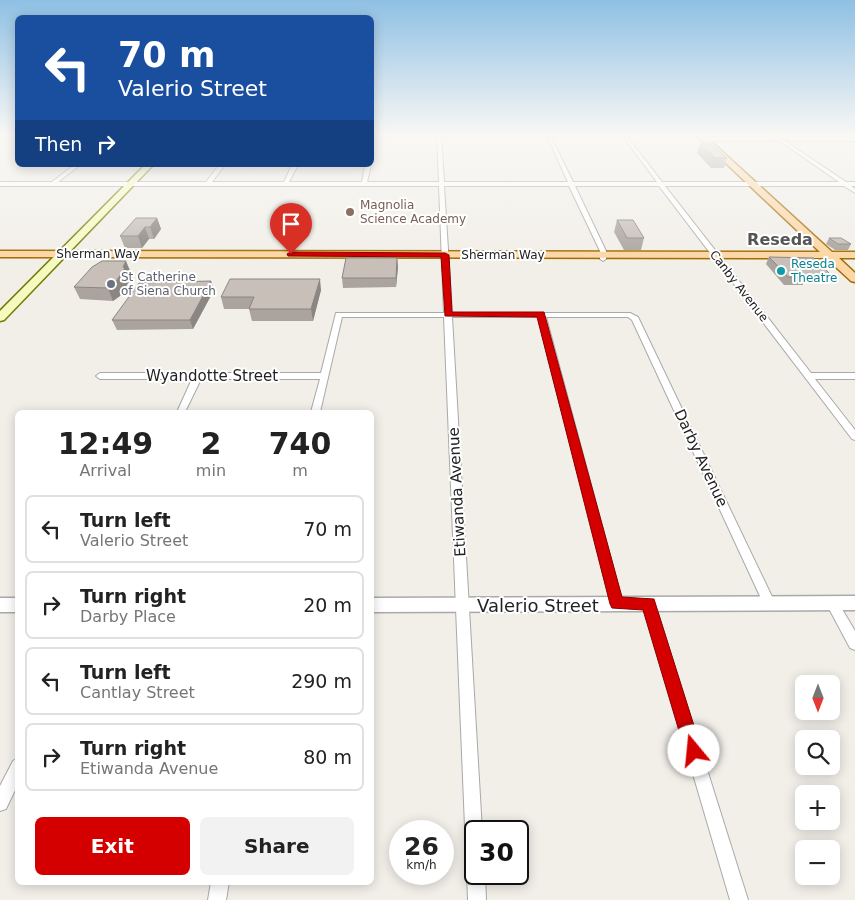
<!DOCTYPE html>
<meta charset="utf-8">
<style>
:root{--surface:#fff;--page:#f2f2f2;--text:#222;--muted:#767676;--line:#e0e0e0;--accent:#d40000}
body{margin:0;font-family:"DejaVu Sans",sans-serif;background:var(--page);color:var(--text);height:100vh;display:flex;flex-direction:column;font-size:19px;white-space:nowrap}
*{box-sizing:border-box;margin:0}
p{font-size:16px;color:var(--muted)}
.icon{flex:none;width:28px;height:28px;fill:none;stroke:currentColor;stroke-width:2;stroke-linecap:round;stroke-linejoin:round}
.map{position:relative;flex:1;overflow:hidden}
.sheet{position:absolute;left:15px;top:410px;width:359px;height:475px;display:flex;flex-direction:column;background:var(--surface);border-radius:8px;box-shadow:0 2px 12px #0003}
.sheet>*{flex:none}
.hud{position:absolute;left:15px;top:15px;width:359px;height:152px;border-radius:8px;box-shadow:0 2px 12px #0003;background:#1a4fa0;color:#fff;overflow:hidden}
.needle{width:32px;rotate:180deg}
.tools{position:absolute;left:795px;top:675px;display:grid;gap:10px}
.tools a{display:grid;place-items:center;width:45px;height:45px;border-radius:8px;background:var(--surface);box-shadow:0 2px 12px #0003;font-size:25px}
.speed{position:absolute;left:389px;top:820px;display:flex;gap:10px;font-size:25px;font-weight:700;text-align:center}
.speed>*{display:grid;place-content:center;width:65px;height:65px;border-radius:50%;background:var(--surface);box-shadow:0 2px 12px #0003;line-height:1}
.speed small{font-size:12px;font-weight:400}
.speed .limit{border:2px solid #111;border-radius:8px;background:#fff;color:#111}
.pin{position:absolute;display:grid;place-items:center;width:42px;height:42px;color:#fff;margin:-51px -21px;border-radius:50% 50% 50% 0;rotate:-45deg;box-shadow:0 0 5px #0007}
.pin .icon{rotate:45deg}
.me{position:absolute;width:55px;margin:-28px;rotate:343deg;stroke-linejoin:round;filter:drop-shadow(0 0 4px #0008)}
.turn{display:flex;align-items:center;gap:18px;height:105px;padding:0 20px;font-size:22px}
.turn .icon{width:65px;height:65px;stroke-width:2.5}
.turn b{display:block;font-size:35px;line-height:42px}
.then{display:flex;align-items:center;height:48px;padding:0 20px;background:#0003;gap:10px;font-size:19px}
.eta{display:flex;justify-content:space-evenly;align-items:center;height:85px;text-align:center}
.eta b{font-size:30px;font-weight:700;line-height:35px}
.primary-button{display:flex;gap:10px;margin-top:auto;padding:10px 20px}
.primary-button a{flex:1;height:58px;border-radius:8px;background:var(--accent);color:#fff;font-size:20px;font-weight:700;line-height:58px;text-align:center}
.primary-button a+a{background:var(--page);color:var(--text)}
ul{padding:0;list-style:none}
li{display:flex;align-items:center;gap:15px;height:68px;margin:0 10px 8px;padding:0 10px;border:2px solid var(--line);border-radius:8px}
li div{flex:1}
li b{display:block;font-size:19px}
li em{font-style:normal}
.map>svg:first-child{display:block}
</style>
<div class="map">
<svg width="855" height="900" viewBox="0 0 855 900">
<rect width="100%" height="100%" fill="#f2efe9"/>
<g fill="none" stroke-linecap="round" stroke-linejoin="round">
<!-- minor casing -->
<g stroke="#a9a9a9" stroke-width="2">
<g id="minor">
<polygon points="372,134 376,134 373,148 371,149"/>
<polygon points="437,134 441,134 444,182 568,182 546,134 550,135 573,182 657,182 621,134 625,134 662,182 839,182 780,141 782,139 846,182 855,182 855,186 851,186 855,189 855,193 844,186 665,186 811,373 855,373 855,379 815,379 855,430 855,440 852,439 659,186 575,186 606,251 606,259 603,261 600,259 600,251 569,186 444,186 452,313 630,313 638,317 775,603 773,607 769,609 765,607 632,320 628,317 546,317 623,604 621,608 617,610 613,608 611,604 538,317 452,317 482,831 475,831 475,860 469,857 466,851 444,317 342,317 320,412 311,412 320,379 201,379 185,412 177,412 192,379 100,379 96,376 100,373 321,373 336,313 444,313 439,186 0,186 0,182 52,182 74,165 80,165 58,182 206,182 219,165 225,165 212,182 284,182 292,165 298,165 289,182 362,182 365,165 371,165 367,182 439,182"/>
<polygon points="849,134 855,134 855,137"/>
<polygon points="832,597 836,599 855,631 855,650 850,648 826,603 828,599"/>
<polygon points="649,598 653,600 655,604 748,900 730,900 643,604 645,600"/>
<polygon points="18,758 18,784 6,809 0,811 0,786 13,761"/>
<polygon points="475,866 475,874 485,874 486,900 468,900 467,874 470,868"/>
<polygon points="211,882 229,882 226,900 208,900"/>
</g>
</g>
<!-- tertiary casing -->
<g stroke="#a9a9a9" stroke-width="3">
<g id="tertiary">
<rect x="0" y="134" width="18" height="3"/>
<polygon points="371,134 702,134 371,137"/>
<polygon points="779,137 781,140 704,141 701,139 704,137"/>
<polygon points="788,137 855,137 855,141 786,140"/>
<polygon points="855,596 855,610 371,612 371,598"/>
<rect x="0" y="598" width="18" height="14"/>
</g>
</g>
<!-- secondary casing -->
<g stroke="#707d05" stroke-width="3">
<polygon id="secondary" points="145,165 153,165 4,320 0,321 0,311"/>
</g>
<!-- primary casing -->
<g stroke="#a06b00" stroke-width="3">
<polygon id="primary" points="695,134 703,134 832,252 855,252 855,258 839,258 855,273 855,282 851,281 826,258 0,257 0,251 820,252"/>
</g>
<!-- minor -->
<use href="#minor" fill="#fff" fill-rule="evenodd"/>
<!-- tertiary -->
<use href="#tertiary" fill="#fff" fill-rule="evenodd"/>
<!-- secondary -->
<use href="#secondary" fill="#f7fabf" fill-rule="evenodd"/>
<!-- primary -->
<use href="#primary" fill="#fcd6a4" fill-rule="evenodd"/>
</g>
<!-- wall -->
<g fill="#aba49e">
<polygon points="700,144 727,158 724,168 711,168 697,153"/>
<polygon points="157,218 161,229 154,239 149,239 142,248 125,248 120,236"/>
<polygon points="617,220 644,238 641,250 624,250 614,232"/>
<polygon points="829,238 851,244 848,250 835,250 826,244"/>
<polygon points="769,257 832,276 828,283 803,283 803,285 784,285 766,264"/>
<polygon points="397,258 398,267 396,287 343,288 342,278"/>
<polygon points="131,273 129,277 130,280 120,296 113,301 80,299 74,287"/>
<polygon points="214,290 193,329 117,330 112,320"/>
<polygon points="321,290 313,321 252,321 249,309 224,309 221,297"/>
</g>
<!-- shaded-wall -->
<g fill="#8b8681">
<polygon points="157,218 161,229 154,239 150,227"/>
<polygon points="145,227 149,239 142,248 138,236"/>
<polygon points="397,258 398,267 396,287 396,278"/>
<polygon points="126,261 131,273 129,277 130,280 120,296 113,301 108,288"/>
<polygon points="320,279 321,290 313,321 311,309"/>
<polygon points="211,281 214,290 193,329 190,320"/>
</g>
<!-- building -->
<g fill="#c7bfb8" stroke="#8b8681">
<polygon points="700,144 711,144 727,158 715,158"/>
<polygon points="136,218 157,218 150,227 145,227 138,236 120,236"/>
<polygon points="617,220 633,220 644,238 627,238"/>
<polygon points="829,238 841,238 851,244 838,244"/>
<polygon points="769,257 814,258 832,276 805,276 806,277 788,277"/>
<polygon points="346,258 397,258 396,278 342,278"/>
<polygon points="102,261 126,261 123,267 125,268 115,283 108,288 74,287 92,267"/>
<polygon points="230,279 320,279 311,309 249,309 254,297 221,297"/>
<polygon points="211,281 190,320 112,320 139,283"/>
</g>
<!-- sky -->
<linearGradient id="sky" x2="0" y2="1"><stop stop-color="#8fc0e4"/><stop offset="0.52" stop-color="#f9f8f5"/><stop offset="1" stop-color="#f9f8f5" stop-opacity="0"/></linearGradient>
<rect width="855" height="260" fill="url(#sky)"/>
<!-- route -->
<polygon fill="#d40000" stroke="#8a0000" points="291,252 445,253 449,255 452,312 544,312 622,597 654,599 702,751 700,757 694,760 687,757 685,751 643,610 612,608 610,604 537,317 445,316 441,257 288,256 287,254"/>
<!-- markers -->
<circle fill="#8d6e63" stroke="#fff" stroke-width="2" cx="350" cy="212" r="5"/>
<circle fill="#0f9aa8" stroke="#fff" stroke-width="2" cx="781" cy="271" r="5"/>
<circle fill="#6b7280" stroke="#fff" stroke-width="2" cx="111" cy="284" r="5"/>
<g text-anchor="middle" dominant-baseline="central" stroke-width="4" stroke-linejoin="round" paint-order="stroke">
<!-- far-education labels -->
<g font-size="12" fill="#785e54" stroke="#fff" text-anchor="start">
<text x="360" y="205">Magnolia<tspan x="360" dy="14">Science Academy</tspan></text>
</g>
<!-- far-street labels -->
<g font-size="12" fill="#222" stroke="#fff">
<text x="98" y="254">Sherman Way</text>
<text x="503" y="255">Sherman Way</text>
<text transform="translate(739 286) rotate(52)">Canby Avenue</text>
</g>
<!-- far-culture labels -->
<g font-size="12" fill="#0d838f" stroke="#fff" text-anchor="start">
<text x="791" y="264">Reseda<tspan x="791" dy="14">Theatre</tspan></text>
</g>
<!-- far-worship labels -->
<g font-size="12" fill="#5b616d" stroke="#fff" text-anchor="start">
<text x="121" y="277">St Catherine<tspan x="121" dy="14">of Siena Church</tspan></text>
</g>
<!-- street labels -->
<g font-size="15" fill="#222" stroke="#fff">
<text x="212" y="376">Wyandotte Street</text>
<text transform="translate(701 458) rotate(65)">Darby Avenue</text>
<text transform="translate(457 492) rotate(-93)">Etiwanda Avenue</text>
</g>
<!-- far-district labels -->
<g font-size="16" font-weight="bold" fill="#555" stroke="#fff">
<text x="780" y="239">Reseda</text>
</g>
<!-- near-street labels -->
<g font-size="18" fill="#222" stroke="#fff">
<text x="538" y="605">Valerio Street</text>
</g>
</g>
</svg>
<div class="tools">
<a><svg class="needle" viewBox="-14 -14 28 28"><path d="M0-13l5 13h-10z" fill="#e53935"/><path d="M0 13l5-13h-10z" fill="#767676"/></svg></a>
<a><svg class="icon" aria-label="search" viewBox="0 0 24 24"><circle cx="10" cy="10" r="6"/><path d="M15 15l6 6"/></svg></a>
<a>+</a>
<a>−</a>
</div>
<div class="speed"><div>26<small>km/h</small></div><div class="limit">30</div></div>
<div class="pin" style="left:291px;top:254px;background:#d93025"><svg class="icon" aria-label="arrive" viewBox="0 0 24 24"><path d="M6 21V4h12l-3 4 3 4H6"/></svg></div>
<svg class="me" style="left:694px;top:751px" viewBox="-20 -20 40 40"><circle r="19" fill="#fff"/><path d="M0-13L10 11 0 6-10 11z" fill="#d40000"/></svg>
<div class="hud">
<div class="turn"><svg class="icon" aria-label="left" viewBox="0 0 24 24"><path d="M17 20v-9H6M10 6l-5 5 5 5"/></svg><div><b>70 m</b>Valerio Street</div></div>
<div class="then">Then<svg class="icon" aria-label="right" viewBox="0 0 24 24"><path d="M7 20v-9h11M14 6l5 5-5 5"/></svg></div>
</div>
<section class="sheet">
<div class="eta">
<div><b>12:49</b><p>Arrival</p></div>
<div><b>2</b><p>min</p></div>
<div><b>740</b><p>m</p></div>
</div>
<ul>
<li><svg class="icon" aria-label="left" viewBox="0 0 24 24"><path d="M17 20v-9H6M10 6l-5 5 5 5"/></svg><div><b>Turn left</b><p>Valerio Street</p></div><em>70 m</em></li>
<li><svg class="icon" aria-label="right" viewBox="0 0 24 24"><path d="M7 20v-9h11M14 6l5 5-5 5"/></svg><div><b>Turn right</b><p>Darby Place</p></div><em>20 m</em></li>
<li><svg class="icon" aria-label="left" viewBox="0 0 24 24"><path d="M17 20v-9H6M10 6l-5 5 5 5"/></svg><div><b>Turn left</b><p>Cantlay Street</p></div><em>290 m</em></li>
<li><svg class="icon" aria-label="right" viewBox="0 0 24 24"><path d="M7 20v-9h11M14 6l5 5-5 5"/></svg><div><b>Turn right</b><p>Etiwanda Avenue</p></div><em>80 m</em></li>
</ul>
<div class="primary-button"><a>Exit</a><a>Share</a></div>
</section>
</div>
